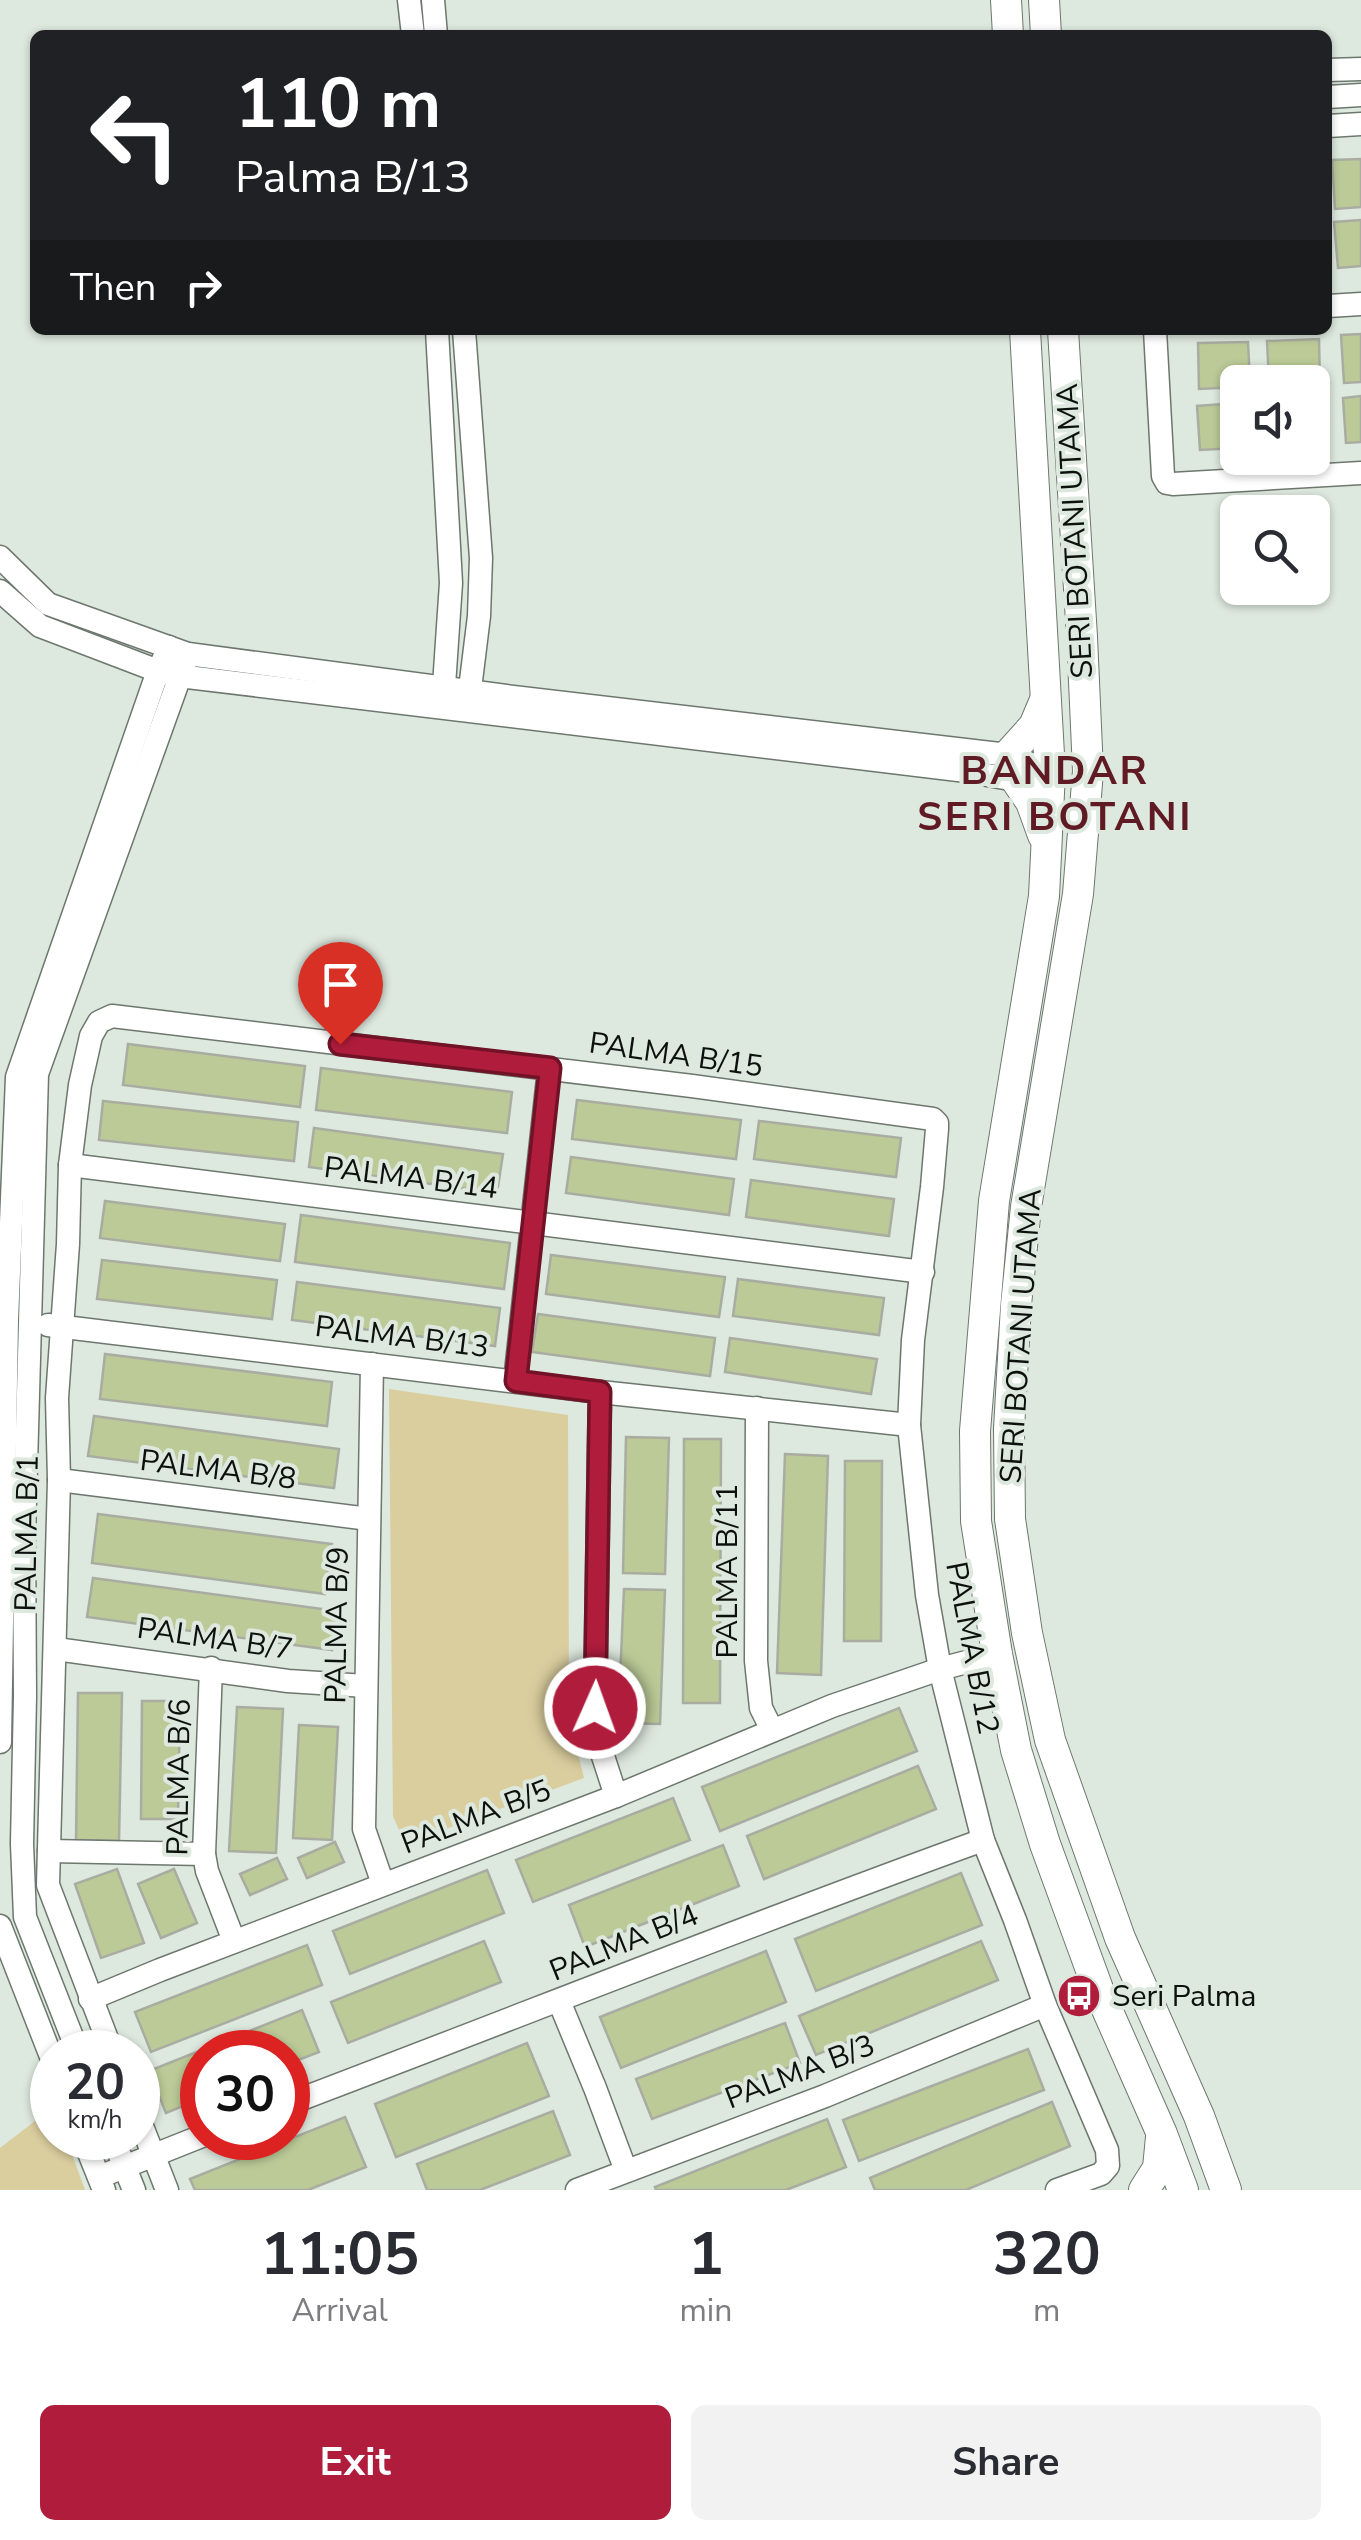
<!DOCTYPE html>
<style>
:root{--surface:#fff;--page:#f2f2f3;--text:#2b2b33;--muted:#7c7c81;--accent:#b01c3c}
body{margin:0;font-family:"Nunito Sans",sans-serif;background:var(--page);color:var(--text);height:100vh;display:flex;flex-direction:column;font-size:38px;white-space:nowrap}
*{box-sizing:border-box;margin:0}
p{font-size:32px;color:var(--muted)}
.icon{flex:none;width:55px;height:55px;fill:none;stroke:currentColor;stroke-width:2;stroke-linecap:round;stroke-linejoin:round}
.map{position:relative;height:2190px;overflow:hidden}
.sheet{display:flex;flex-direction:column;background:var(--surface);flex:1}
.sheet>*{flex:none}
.banner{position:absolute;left:30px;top:30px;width:1302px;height:305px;border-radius:15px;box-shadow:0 2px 8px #0004;background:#202124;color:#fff;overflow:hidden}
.fabs{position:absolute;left:1220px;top:365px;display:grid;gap:20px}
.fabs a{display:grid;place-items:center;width:110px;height:110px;border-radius:15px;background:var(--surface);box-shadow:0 2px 8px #0004;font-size:50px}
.speed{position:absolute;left:30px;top:2030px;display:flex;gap:20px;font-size:50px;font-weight:700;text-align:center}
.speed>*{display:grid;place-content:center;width:130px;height:130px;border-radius:50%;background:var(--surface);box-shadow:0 2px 8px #0004;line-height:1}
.speed small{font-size:25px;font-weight:400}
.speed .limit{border:15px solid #d22;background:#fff;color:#111}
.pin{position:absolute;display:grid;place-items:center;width:85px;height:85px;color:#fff;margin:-102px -42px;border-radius:50% 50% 50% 0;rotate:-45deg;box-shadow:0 0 10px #0007}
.pin .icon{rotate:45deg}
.me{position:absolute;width:110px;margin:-55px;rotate:2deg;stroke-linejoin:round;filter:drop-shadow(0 0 8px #0008)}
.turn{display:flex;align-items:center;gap:35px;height:210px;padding:0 40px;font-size:45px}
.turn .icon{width:130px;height:130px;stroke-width:2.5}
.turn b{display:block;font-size:70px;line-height:85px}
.then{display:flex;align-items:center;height:95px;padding:0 40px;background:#0003;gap:20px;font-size:38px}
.eta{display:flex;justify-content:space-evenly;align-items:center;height:170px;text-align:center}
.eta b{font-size:60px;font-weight:700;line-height:70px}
.cta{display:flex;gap:20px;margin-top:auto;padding:20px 40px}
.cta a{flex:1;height:115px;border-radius:15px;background:var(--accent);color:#fff;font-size:40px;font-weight:700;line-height:115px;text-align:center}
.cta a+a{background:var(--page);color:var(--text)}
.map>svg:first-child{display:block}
</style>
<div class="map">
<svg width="1361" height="2190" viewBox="0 0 1361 2190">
<rect width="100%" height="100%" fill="#dde8de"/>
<!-- green -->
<g fill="#dacd9e">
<polygon points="389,1389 568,1415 569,1718 584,1778 405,1844 393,1816"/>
<polygon points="52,2108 52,2138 66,2138 85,2190 0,2190 0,2148"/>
</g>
<!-- building -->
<g fill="#bbca97" stroke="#a9ada1" stroke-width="2.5">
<polygon points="1361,159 1361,207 1335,209 1332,160"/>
<polygon points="1361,220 1361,266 1338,268 1334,222"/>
<polygon points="1361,334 1361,382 1344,383 1341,335"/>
<polygon points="1319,339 1320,385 1312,385 1312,382 1269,382 1267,341"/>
<polygon points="1248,342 1250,382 1238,382 1238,387 1199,389 1198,343"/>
<polygon points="1361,396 1361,442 1346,443 1343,398"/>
<polygon points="1323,397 1324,444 1312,444 1312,398"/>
<polygon points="1238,403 1238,448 1200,450 1197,406"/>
<polygon points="128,1044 305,1066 300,1107 123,1085"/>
<polygon points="321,1068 512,1092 507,1133 316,1110"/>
<polygon points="577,1100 741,1120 736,1159 572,1139"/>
<polygon points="103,1101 298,1122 294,1161 99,1140"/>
<polygon points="759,1121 901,1138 896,1177 754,1159"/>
<polygon points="314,1128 503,1154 497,1193 309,1167"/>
<polygon points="571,1157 734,1179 729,1215 566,1193"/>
<polygon points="751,1180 894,1199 889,1236 746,1217"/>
<polygon points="105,1201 285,1224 280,1261 100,1238"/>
<polygon points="301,1215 510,1243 504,1289 295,1262"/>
<polygon points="551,1255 725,1277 719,1317 546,1294"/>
<polygon points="102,1260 277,1280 272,1319 97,1299"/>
<polygon points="738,1279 884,1298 879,1335 733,1316"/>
<polygon points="297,1282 500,1308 495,1346 292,1320"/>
<polygon points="538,1314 715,1338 710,1376 532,1352"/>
<polygon points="730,1338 877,1359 871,1394 725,1372"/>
<polygon points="105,1354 332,1382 327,1426 100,1399"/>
<polygon points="94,1416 339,1449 334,1488 88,1456"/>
<polygon points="626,1437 669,1438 665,1574 623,1573"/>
<polygon points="684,1439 721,1439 720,1703 683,1703"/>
<polygon points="785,1454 828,1456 821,1675 777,1673"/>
<polygon points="845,1461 882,1461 881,1641 844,1641"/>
<polygon points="98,1514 332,1544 325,1594 92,1563"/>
<polygon points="93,1578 337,1611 332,1650 87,1617"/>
<polygon points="624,1589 665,1590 660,1724 618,1723"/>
<polygon points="78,1693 122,1693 119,1841 76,1840"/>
<polygon points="142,1701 180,1701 178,1819 141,1819"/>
<polygon points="237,1707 283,1709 276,1853 229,1851"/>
<polygon points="899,1708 917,1751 720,1831 702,1787"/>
<polygon points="299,1725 338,1727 332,1840 293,1838"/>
<polygon points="918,1766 936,1809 764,1879 747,1836"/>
<polygon points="673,1798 690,1840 533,1902 516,1860"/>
<polygon points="335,1842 344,1862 307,1878 298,1858"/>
<polygon points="723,1845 739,1886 585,1947 569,1905"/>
<polygon points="277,1858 287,1879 250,1895 240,1874"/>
<polygon points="117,1869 144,1943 101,1958 75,1884"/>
<polygon points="174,1869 197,1923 161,1938 138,1884"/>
<polygon points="487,1870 504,1913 350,1974 333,1931"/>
<polygon points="961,1873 982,1925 816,1991 795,1939"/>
<polygon points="484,1941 501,1982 348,2043 331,2002"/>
<polygon points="981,1941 998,1980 816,2055 799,2016"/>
<polygon points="307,1945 322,1985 151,2052 135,2012"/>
<polygon points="766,1951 786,2002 621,2068 600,2017"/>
<polygon points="302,2010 319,2052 288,2064 288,2052 202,2052 202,2098 166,2113 149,2071"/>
<polygon points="785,2023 800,2063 652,2119 636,2079"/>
<polygon points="527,2043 549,2096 396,2157 375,2104"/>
<polygon points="1028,2049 1044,2090 859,2161 843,2120"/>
<polygon points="1052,2102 1070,2146 966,2190 875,2190 870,2178"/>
<polygon points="553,2111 570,2155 480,2190 427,2190 417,2164"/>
<polygon points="345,2117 366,2167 308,2190 195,2190 190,2179"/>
<polygon points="827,2119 846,2167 786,2190 656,2190 655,2187"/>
</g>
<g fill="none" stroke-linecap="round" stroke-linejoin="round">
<!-- minor casing -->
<g stroke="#6d776e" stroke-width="25">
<g id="minor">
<polyline points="409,0 413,35"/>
<polyline points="433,0 436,35"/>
<polyline points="1328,70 1361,69"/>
<polyline points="1328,97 1361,95"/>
<polyline points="1328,126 1361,124"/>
<polyline points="1328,306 1361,304"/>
<polyline points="437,330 451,583 443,700"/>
<polyline points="464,330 481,558 479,616 468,705"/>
<polyline points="1155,330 1163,476 1167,483 1173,484 1361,473"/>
<polyline points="0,557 48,604 188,654 506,696 1008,755 1050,772"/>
<polyline points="0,591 40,626 158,671 179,676 958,770 1016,780 1032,776"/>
<polyline points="70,1165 923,1272"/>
<polyline points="48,1325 600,1392 909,1425"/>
<polyline points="372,1364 364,1829 383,1884"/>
<polyline points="515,1381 549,1069"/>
<polyline points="600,1392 595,1708 601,1750 616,1796"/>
<polyline points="757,1408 756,1661 761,1708 772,1730"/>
<polyline points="59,1480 369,1519"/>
<polyline points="56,1649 288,1681 366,1686"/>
<polyline points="211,1668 204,1854 207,1871 234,1941"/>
<polyline points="0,1742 7,1320 17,1077 158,671 169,647"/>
<polyline points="49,1851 204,1854"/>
<polyline points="0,1926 52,2059"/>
<polyline points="90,1999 160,1970 616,1796 832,1706 940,1669 997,1654"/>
<polyline points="559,2001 595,2088 626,2171"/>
<polyline points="78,2052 25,1917 22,1844 25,1696 24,1536 37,1074 188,654"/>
<polyline points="112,2052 48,1885 59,1480 57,1398 68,1244 70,1165 80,1085 91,1036 99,1022 112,1016 692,1086 933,1119 937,1123 937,1129 932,1187 913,1340 909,1425 927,1595 940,1669 983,1840 1015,1920 1045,2005 1107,2150 1108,2166 1101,2174 1057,2190"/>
<path d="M288,2104C520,2016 750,1924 983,1840"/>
<polyline points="138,2116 167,2190"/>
<polyline points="83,2138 104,2190"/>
<polyline points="113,2138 134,2190"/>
<polyline points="99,2177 202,2136"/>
<polyline points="577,2190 825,2096 1045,2005"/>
</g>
</g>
<!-- major casing -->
<g stroke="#6d776e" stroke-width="32">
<g id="major">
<polyline points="1006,0 1008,35"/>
<polyline points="1044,0 1046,35"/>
<polyline points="1025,330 1050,772 1044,896 994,1201 975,1431 976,1521 997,1654 1016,1750 1045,1844 1098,1989 1162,2134 1183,2190"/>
<polyline points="1063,330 1082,637 1088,771 1078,894 1026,1207 1016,1305 1009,1429 1010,1519 1027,1633 1050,1740 1120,1938 1199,2116 1226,2190"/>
<polyline points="1008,755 1034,726 1045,700"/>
<polyline points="1016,780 1031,802 1043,835"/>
<polyline points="1144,2190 1158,2168 1161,2137"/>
</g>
</g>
<!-- minor -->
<use href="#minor" stroke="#fff" stroke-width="22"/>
<!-- major -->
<use href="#major" stroke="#fff" stroke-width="30"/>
</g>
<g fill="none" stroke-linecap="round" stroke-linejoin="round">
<!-- route casing -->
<g stroke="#721227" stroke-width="25">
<polyline id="route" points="340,1044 550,1068 516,1381 600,1392 595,1708"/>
</g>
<!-- route -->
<use href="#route" stroke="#b01c3c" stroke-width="18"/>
</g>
<!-- icons -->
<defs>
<g id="bus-disc" transform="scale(2.25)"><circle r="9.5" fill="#b01c3c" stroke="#dde8de"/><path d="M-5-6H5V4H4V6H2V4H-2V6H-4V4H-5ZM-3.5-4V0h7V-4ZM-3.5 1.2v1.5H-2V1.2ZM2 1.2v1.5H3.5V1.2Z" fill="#fff"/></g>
</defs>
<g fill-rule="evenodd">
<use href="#bus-disc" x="1079" y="1996"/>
</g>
<g text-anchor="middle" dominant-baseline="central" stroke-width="8" stroke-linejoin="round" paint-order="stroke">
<!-- street labels -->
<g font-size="30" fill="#0d110d" stroke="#dde8de">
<text transform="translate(1075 531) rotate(-93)">SERI BOTANI UTAMA</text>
<text transform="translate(676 1055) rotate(8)">PALMA B/15</text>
<text transform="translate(411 1178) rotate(7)">PALMA B/14</text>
<text transform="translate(1021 1336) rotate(-86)">SERI BOTANI UTAMA</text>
<text transform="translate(402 1337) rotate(7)">PALMA B/13</text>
<text transform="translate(218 1470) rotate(7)">PALMA B/8</text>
<text transform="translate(27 1533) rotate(-89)">PALMA B/1</text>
<text transform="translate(727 1571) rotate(-90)">PALMA B/11</text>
<text transform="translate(337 1625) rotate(-89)">PALMA B/9</text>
<text transform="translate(215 1639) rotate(8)">PALMA B/7</text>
<text transform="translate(972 1648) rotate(79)">PALMA B/12</text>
<text transform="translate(179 1777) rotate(-89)">PALMA B/6</text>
<text transform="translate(476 1817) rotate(-21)">PALMA B/5</text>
<text transform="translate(624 1943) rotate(-22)">PALMA B/4</text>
<text transform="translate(800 2072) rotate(-21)">PALMA B/3</text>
</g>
<!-- poi labels -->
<g font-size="30" fill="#0d110d" stroke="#dde8de" text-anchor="start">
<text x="1112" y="1996">Seri Palma</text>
</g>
<!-- district labels -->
<g font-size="40" font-weight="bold" letter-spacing="2.5" fill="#5f1a24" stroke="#dde8de">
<text x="1055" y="771">BANDAR<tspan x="1055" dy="46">SERI BOTANI</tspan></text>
</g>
</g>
</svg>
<div class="fabs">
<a><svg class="icon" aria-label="sound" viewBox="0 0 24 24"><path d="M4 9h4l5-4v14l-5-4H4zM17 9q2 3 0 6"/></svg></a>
<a><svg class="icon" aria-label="search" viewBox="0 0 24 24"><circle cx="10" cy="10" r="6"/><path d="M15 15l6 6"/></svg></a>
</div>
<div class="speed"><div>20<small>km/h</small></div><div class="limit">30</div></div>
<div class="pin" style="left:340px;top:1044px;background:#d93025"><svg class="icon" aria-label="arrive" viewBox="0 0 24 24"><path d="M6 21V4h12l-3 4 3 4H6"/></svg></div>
<svg class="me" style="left:595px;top:1708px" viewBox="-20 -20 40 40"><circle r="17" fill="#b01c3c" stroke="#fff" stroke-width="3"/><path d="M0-11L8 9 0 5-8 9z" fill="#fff"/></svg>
<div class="banner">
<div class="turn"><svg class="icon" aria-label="left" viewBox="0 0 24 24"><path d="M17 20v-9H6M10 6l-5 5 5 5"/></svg><div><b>110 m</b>Palma B/13</div></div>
<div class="then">Then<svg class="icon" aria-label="right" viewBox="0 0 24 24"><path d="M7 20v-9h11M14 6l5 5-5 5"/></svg></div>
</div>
</div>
<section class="sheet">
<div class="eta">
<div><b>11:05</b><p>Arrival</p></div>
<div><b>1</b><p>min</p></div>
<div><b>320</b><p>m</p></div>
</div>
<div class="cta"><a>Exit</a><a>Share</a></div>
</section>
